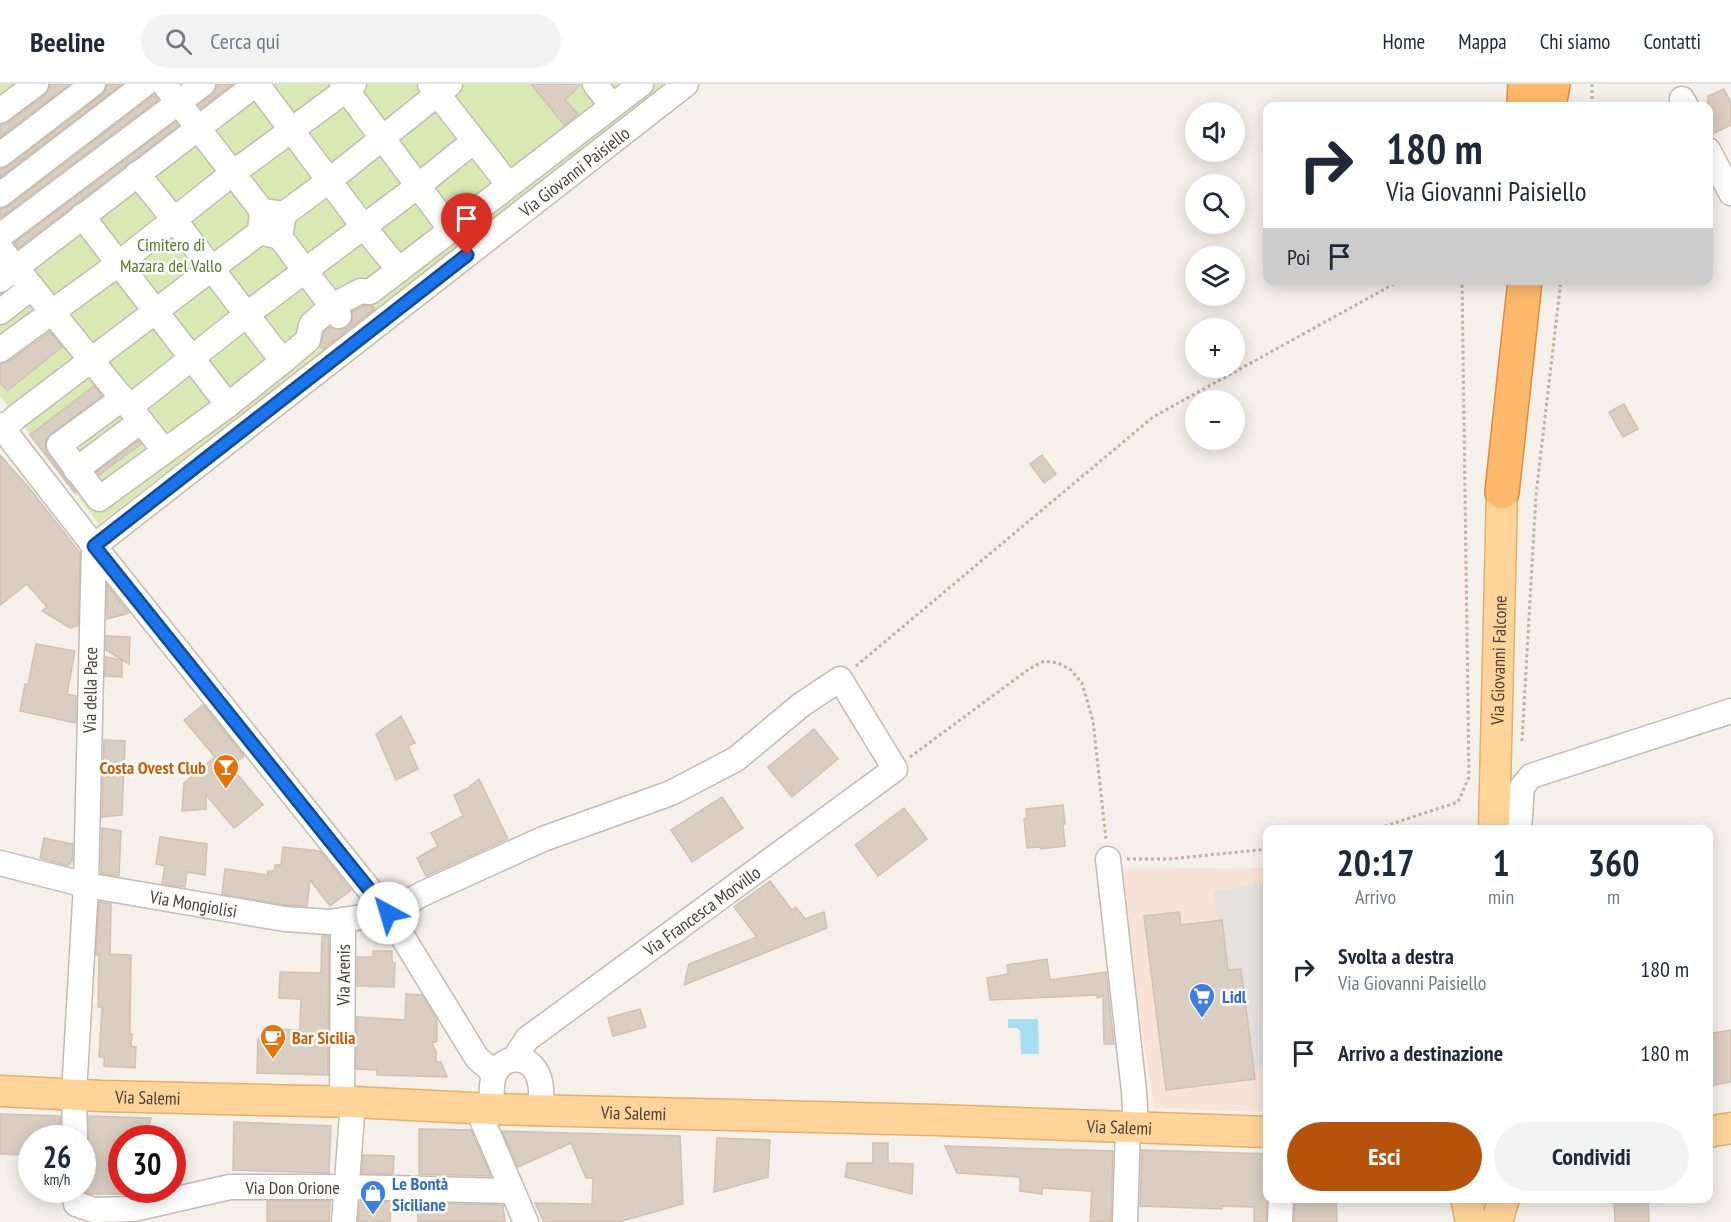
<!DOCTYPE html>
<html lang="it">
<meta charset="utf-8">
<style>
:root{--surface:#fff;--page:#f2f2f3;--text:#1f2937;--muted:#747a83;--line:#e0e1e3;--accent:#b45309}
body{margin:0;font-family:"PT Sans Narrow",sans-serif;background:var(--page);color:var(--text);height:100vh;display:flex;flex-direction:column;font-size:22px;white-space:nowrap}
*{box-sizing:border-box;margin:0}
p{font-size:20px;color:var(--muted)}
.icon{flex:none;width:33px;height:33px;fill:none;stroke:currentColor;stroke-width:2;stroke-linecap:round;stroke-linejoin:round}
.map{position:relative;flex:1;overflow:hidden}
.details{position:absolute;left:1263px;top:741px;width:450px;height:378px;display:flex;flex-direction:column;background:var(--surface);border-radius:12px;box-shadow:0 3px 15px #0003}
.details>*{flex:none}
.hud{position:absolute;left:1263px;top:18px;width:450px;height:183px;border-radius:12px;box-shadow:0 3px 15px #0003;background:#fff;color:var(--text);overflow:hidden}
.controls{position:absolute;left:1185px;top:18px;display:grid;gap:12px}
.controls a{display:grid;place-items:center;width:60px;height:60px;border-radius:50%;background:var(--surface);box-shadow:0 3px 15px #0003;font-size:30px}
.speed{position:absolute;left:18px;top:1041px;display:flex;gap:12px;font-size:30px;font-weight:700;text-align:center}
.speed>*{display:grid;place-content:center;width:78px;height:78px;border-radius:50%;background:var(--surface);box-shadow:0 3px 15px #0003;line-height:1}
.speed small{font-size:15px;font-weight:400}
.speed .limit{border:9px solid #d22;background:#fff;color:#111}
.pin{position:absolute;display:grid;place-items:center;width:51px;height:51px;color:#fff;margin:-62px -26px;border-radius:50% 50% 50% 0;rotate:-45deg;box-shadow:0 0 6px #0007}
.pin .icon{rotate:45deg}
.me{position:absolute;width:66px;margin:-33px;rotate:321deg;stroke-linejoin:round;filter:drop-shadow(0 0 4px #0008)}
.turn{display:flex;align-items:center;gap:21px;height:126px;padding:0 24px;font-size:27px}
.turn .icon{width:78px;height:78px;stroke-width:2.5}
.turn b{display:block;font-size:42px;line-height:51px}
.then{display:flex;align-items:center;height:57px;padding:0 24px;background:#0003;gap:12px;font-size:22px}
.eta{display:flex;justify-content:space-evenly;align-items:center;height:102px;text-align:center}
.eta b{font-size:36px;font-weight:700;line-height:42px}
.primary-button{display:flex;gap:12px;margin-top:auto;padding:12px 24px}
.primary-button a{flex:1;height:69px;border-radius:36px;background:var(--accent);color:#fff;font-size:24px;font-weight:700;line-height:69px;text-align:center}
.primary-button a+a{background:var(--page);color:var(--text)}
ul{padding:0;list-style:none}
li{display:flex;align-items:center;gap:18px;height:84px;padding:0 24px}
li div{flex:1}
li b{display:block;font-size:22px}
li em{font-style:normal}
header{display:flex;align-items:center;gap:36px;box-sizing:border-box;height:84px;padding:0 30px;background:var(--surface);border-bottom:2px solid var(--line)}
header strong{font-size:28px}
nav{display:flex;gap:33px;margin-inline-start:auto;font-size:21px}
.search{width:420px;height:54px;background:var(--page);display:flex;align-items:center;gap:15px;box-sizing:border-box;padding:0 21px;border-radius:33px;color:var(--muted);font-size:22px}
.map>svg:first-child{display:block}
</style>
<header>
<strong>Beeline</strong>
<div class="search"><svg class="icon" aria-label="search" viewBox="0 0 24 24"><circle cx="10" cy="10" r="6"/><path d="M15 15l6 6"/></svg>Cerca qui</div>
<nav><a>Home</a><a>Mappa</a><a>Chi siamo</a><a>Contatti</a></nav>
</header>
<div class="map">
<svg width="1731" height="1138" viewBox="0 0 1731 1138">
<rect width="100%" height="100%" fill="#f5f0ea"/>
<!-- commercial -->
<polygon fill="#f7e4d6" points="1265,784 1267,784 1267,1028 1154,1024 1117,785"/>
<!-- green -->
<polygon fill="#d9e9b3" points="0,0 673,0 99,440 0,312"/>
<!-- parking -->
<polygon fill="#e4e1df" points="1267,798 1267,982 1254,984 1241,885 1228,886 1222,837 1218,837 1214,808"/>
<!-- water -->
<polygon fill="#a7def2" points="1008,935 1038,935 1039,970 1021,970 1020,947 1017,944 1008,944"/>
<!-- building -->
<g fill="#dacdc2" stroke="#d2c1b2" stroke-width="1.5">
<polygon points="50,0 70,0 0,53 0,41 9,38 45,11 49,6"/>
<polygon points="107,0 122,0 0,93 0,85 9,82 102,11 106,6"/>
<polygon points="217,0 233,0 201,24 198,21 212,11"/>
<polygon points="531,0 581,0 565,16 578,30 564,41"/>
<polygon points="1724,5 1731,19 1731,41 1708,52 1708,12"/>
<polygon points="154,11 158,16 0,134 0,125 9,122"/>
<polygon points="176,38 178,42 18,164 14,159"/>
<polygon points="371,221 374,225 323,265 320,262 324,248 330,243 340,246 347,244 352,237 352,228 364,222"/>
<polygon points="50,248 62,263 7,307 0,298 0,280 8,278"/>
<polygon points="94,302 102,312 51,350 46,356 45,362 47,369 76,408 75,409 30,351"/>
<polygon points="1624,320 1638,345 1623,353 1609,328"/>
<polygon points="138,357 141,360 99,391 97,388"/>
<polygon points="0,371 30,405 80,469 78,542 70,544 42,527 47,523 27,500 0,521"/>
<polygon points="1042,371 1056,390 1044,399 1030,380"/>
<polygon points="107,501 129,529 107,535"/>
<polygon points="106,552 130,553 129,580 106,566"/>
<polygon points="36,560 75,567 67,610 76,612 76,639 20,627 25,600 28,601"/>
<polygon points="106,573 122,576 122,593 105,592"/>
<polygon points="203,621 244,672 231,683 263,721 234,744 206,711 206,725 182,727 184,699 215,673 184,636"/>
<polygon points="401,632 415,659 408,662 418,685 396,696 376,650"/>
<polygon points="814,645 838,675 792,713 768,683"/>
<polygon points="104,656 125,657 122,731 102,733"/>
<polygon points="479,695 508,755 426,792 417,774 438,762 431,749 463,732 454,711 468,704"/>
<polygon points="722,713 743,744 692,778 671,746"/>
<polygon points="1063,721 1065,740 1063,740 1065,762 1041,765 1040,763 1027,764 1024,735 1027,734 1026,725"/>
<polygon points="904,724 927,755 878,792 855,761"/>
<polygon points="102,744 121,747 119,792 101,789"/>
<polygon points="160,753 207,760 205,791 187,788 185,803 162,800 165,782 156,780"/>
<polygon points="44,754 73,760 72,777 68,782 40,774"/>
<polygon points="283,763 320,767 351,806 330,822 310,796 307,822 287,821 222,810 225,785 268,791 268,787 274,787 275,781 281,781"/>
<polygon points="770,797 792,826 796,823 805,835 824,828 827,844 684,901 689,880 757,853 734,823"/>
<polygon points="99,818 111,820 110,870 131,871 130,950 132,950 131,962 136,963 135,984 104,982 104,973 99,973 102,923 98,923 99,871 96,871"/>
<polygon points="1179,828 1181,841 1222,836 1228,886 1241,885 1255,995 1166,1006 1144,832"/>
<polygon points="322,852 329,852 328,991 257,989 258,954 266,954 266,945 300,946 301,915 279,914 280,888 321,889"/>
<polygon points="373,867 392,867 392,879 395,879 394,903 357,902 357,873 373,873"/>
<polygon points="1047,875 1050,896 1106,888 1114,960 1104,960 1103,912 1097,914 1097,911 990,916 987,894 1008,890 1007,881"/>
<polygon points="406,910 422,911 437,936 437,957 432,959 436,968 436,978 441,978 447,993 377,991 377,986 356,985 357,933 405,936"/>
<polygon points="640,925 646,943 613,952 608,934"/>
<polygon points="1731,946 1731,998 1708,1002 1708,950"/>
<polygon points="0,1030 60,1032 61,1054 32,1054 32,1071 0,1070"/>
<polygon points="89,1032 151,1034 145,1054 122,1054 122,1110 90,1110 84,1108 85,1064 89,1054"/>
<polygon points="234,1038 331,1042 329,1089 233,1086"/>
<polygon points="419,1045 471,1046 491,1092 419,1090"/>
<polygon points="502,1047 680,1052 683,1120 618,1138 544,1138 535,1119 592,1120 593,1094 586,1094 571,1059 518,1083"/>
<polygon points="717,1054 770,1056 768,1093 714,1108"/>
<polygon points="873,1059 888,1059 888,1079 913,1080 912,1110 845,1093 847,1079 873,1079"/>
<polygon points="945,1062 1113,1067 1111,1138 1090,1138 1092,1107 1042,1104 1042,1110 1020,1107 1020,1093 957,1089"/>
<polygon points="1142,1066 1268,1070 1266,1138 1254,1138 1254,1123 1222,1122 1222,1125 1140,1122"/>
<polygon points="363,1071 394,1072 393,1090 362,1089"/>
<polygon points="1295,1114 1336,1114 1337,1138 1294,1138"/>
<polygon points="1614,1114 1648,1114 1649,1138 1615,1138"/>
<polygon points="267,1117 330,1117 329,1138 267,1138"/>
<polygon points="360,1118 391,1118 390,1138 358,1138"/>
<polygon points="418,1119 503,1121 505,1138 418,1138"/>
</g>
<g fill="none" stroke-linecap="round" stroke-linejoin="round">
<!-- minor casing -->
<g stroke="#c4bab0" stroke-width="27">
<g id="minor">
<polyline points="164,0 262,127"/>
<polyline points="257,0 363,142 399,186"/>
<polyline points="342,0 451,146"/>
<polyline points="430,0 508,100"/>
<polyline points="595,0 612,22"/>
<polyline points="1682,15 1686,22"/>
<polyline points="0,27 36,0"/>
<polyline points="1708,66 1731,109"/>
<polyline points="0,71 93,0"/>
<path d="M137,90C188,150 233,215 283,277"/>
<polyline points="0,111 145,0"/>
<polyline points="284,130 330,96 450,0"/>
<polyline points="82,132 228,321"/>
<polyline points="0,152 203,0"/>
<polyline points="280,153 284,130 262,127 260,148 280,153 339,232"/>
<polyline points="0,164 165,367"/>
<polyline points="0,196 256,0"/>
<polyline points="0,228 32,203"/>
<polyline points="0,266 118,180 233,89 354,0"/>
<polyline points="123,314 59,361 99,415 228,321 283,277 308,256 311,241 332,222 361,207 370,208 641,0"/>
<polyline points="130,323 246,231 418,102 474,57"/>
<polyline points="0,341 94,462 86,801 74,1010 75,1054"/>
<polyline points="4,345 16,333 260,148"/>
<polyline points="76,386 141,337"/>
<polyline points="1519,746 1522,703 1531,692 1731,627"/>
<polyline points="1108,775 1134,1007 1136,1043"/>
<path id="s1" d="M0,779L86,801L285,835L329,838L388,829L422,810L543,755L671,709L736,675L801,621L840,595L895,685L527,955L515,974"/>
<path id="s2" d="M494,989L477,974L388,829L94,462L686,0"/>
<path id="s3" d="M342,1017L343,836"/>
<polyline points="477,1024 526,1138"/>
<path d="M492,1025C492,1015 490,1002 494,992C501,972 527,969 537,989C543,1001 541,1014 541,1027"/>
<path id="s4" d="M76,1120L94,1126L134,1125L230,1103H347L512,1107"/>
<polyline points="344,1138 353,1018"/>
<polyline points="1125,1138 1128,1043"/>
<polyline points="1280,1138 1281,1114"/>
</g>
</g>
<!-- major casing -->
<g stroke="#e6ae68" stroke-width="33">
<g id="major">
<path id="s5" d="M1494,746L1502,408"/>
<path id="s6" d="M0,1007L101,1012L353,1018L492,1025L936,1036L1268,1048"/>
<polyline points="1708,1048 1731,1044"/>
<polyline points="1466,1114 1471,1138"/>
<polyline points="1497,1138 1504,1114"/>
</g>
</g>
<!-- highway casing -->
<g stroke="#e08b3a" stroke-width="36">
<g id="highway">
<polyline points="1524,22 1525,0"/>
<polyline points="1549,22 1553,0"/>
<polyline points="1502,408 1525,196"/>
</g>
</g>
<!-- path -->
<g stroke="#c3b09e" stroke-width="3" stroke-dasharray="3 3" stroke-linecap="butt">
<polyline points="1592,0 1592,22"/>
<polyline points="856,582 1153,333 1401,196"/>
<polyline points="1522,657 1536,411 1561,196"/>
<polyline points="910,673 1029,585 1044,577 1058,579 1071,586 1082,599 1093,637 1106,755"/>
<polyline points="1373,746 1458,718 1469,693 1462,196"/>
<polyline points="1127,775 1170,775 1268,765"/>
</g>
<!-- minor -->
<use href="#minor" stroke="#fff" stroke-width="24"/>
<!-- major -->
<use href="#major" stroke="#ffd49a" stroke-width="30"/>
<!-- highway -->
<use href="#highway" stroke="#ffb96c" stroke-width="33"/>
</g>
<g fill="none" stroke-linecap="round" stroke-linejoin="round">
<!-- route casing -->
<g stroke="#114b97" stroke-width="15">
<polyline id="route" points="388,829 94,462 467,171"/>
</g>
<!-- route -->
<use href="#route" stroke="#1a73e8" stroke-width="10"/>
</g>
<!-- icons -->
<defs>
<g id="bar-pin" transform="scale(1.35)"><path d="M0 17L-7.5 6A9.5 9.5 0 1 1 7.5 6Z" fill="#e8710a" stroke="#fff"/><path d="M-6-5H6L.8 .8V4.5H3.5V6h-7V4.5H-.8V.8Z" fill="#fff"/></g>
<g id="supermarket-pin" transform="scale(1.35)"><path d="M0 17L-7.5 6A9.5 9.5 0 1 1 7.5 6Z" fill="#3f7fe0" stroke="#fff"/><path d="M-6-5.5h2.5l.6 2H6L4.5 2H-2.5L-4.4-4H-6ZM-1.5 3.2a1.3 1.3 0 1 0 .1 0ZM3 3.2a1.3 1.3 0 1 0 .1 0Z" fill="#fff"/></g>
<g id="cafe-pin" transform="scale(1.35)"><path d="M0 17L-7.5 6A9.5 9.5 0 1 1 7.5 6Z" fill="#e8710a" stroke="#fff"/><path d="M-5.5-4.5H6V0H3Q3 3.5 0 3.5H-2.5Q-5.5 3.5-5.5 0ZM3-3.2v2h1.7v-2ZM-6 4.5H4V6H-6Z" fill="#fff"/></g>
<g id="shop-pin" transform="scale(1.35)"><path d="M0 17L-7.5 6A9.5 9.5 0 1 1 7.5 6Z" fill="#3f7fe0" stroke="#fff"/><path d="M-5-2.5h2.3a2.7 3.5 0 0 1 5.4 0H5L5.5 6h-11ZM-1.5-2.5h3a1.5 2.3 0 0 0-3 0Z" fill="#fff"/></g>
</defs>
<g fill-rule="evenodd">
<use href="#bar-pin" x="226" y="683"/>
<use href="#supermarket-pin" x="1202" y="912"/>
<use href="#cafe-pin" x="273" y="953"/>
<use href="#shop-pin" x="373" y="1109"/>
</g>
<g text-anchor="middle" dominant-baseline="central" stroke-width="5" stroke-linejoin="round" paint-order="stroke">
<!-- street labels -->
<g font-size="18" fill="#4a4038" stroke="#fff">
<text stroke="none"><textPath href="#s2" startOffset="1272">Via Giovanni Paisiello</textPath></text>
<text stroke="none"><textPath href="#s5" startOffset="170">Via Giovanni Falcone</textPath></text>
<text transform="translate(90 606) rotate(-89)">Via della Pace</text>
<text stroke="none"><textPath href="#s1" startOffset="198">Via Mongiolisi</textPath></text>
<text transform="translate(702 827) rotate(-36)">Via Francesca Morvillo</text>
<text stroke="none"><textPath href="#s3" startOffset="126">Via Arenis</textPath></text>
<text stroke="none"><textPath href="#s6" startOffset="148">Via Salemi</textPath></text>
<text stroke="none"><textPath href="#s6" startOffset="634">Via Salemi</textPath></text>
<text stroke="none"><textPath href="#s6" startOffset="1120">Via Salemi</textPath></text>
<text stroke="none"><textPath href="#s4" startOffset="220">Via Don Orione</textPath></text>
</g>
<!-- park labels -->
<g font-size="18" fill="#557d29" stroke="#fff">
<text x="171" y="160">Cimitero di<tspan x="171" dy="21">Mazara del Vallo</tspan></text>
</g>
<!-- food labels -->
<g font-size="18" font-weight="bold" fill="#c56008" stroke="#fff" text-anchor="end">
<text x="206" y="683">Costa Ovest Club</text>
<text x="292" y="953" text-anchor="start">Bar Sicilia</text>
</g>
<!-- shop labels -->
<g font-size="18" font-weight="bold" fill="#366cbe" stroke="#fff" text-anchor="start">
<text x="1222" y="912">Lidl</text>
<text x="392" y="1099">Le Bontà<tspan x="392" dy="21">Siciliane</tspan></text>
</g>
</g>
</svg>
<div class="controls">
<a><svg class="icon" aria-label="sound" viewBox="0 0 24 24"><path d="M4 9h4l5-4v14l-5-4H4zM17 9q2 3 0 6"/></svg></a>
<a><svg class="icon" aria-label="search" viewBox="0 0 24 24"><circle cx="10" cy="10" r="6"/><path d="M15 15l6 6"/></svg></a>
<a><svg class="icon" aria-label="layers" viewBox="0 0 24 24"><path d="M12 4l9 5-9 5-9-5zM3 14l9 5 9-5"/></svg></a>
<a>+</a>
<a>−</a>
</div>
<div class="speed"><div>26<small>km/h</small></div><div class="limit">30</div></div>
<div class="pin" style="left:467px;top:171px;background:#d93025"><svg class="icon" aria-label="arrive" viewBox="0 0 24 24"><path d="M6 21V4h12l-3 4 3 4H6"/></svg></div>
<svg class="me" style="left:388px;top:829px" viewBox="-20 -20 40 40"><circle r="19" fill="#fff"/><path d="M0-13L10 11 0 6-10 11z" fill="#1a73e8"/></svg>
<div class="hud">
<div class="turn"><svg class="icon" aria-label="right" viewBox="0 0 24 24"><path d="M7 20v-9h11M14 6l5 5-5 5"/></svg><div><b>180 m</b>Via Giovanni Paisiello</div></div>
<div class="then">Poi<svg class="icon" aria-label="arrive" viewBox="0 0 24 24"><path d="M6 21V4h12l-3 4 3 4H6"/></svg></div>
</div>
<section class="details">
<div class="eta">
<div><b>20:17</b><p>Arrivo</p></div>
<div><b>1</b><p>min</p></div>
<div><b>360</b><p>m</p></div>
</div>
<ul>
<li><svg class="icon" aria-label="right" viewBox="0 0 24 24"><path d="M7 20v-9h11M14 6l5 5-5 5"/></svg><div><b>Svolta a destra</b><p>Via Giovanni Paisiello</p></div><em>180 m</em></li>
<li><svg class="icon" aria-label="arrive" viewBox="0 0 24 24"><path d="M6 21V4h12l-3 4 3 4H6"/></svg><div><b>Arrivo a destinazione</b></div><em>180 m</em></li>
</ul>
<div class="primary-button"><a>Esci</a><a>Condividi</a></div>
</section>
</div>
